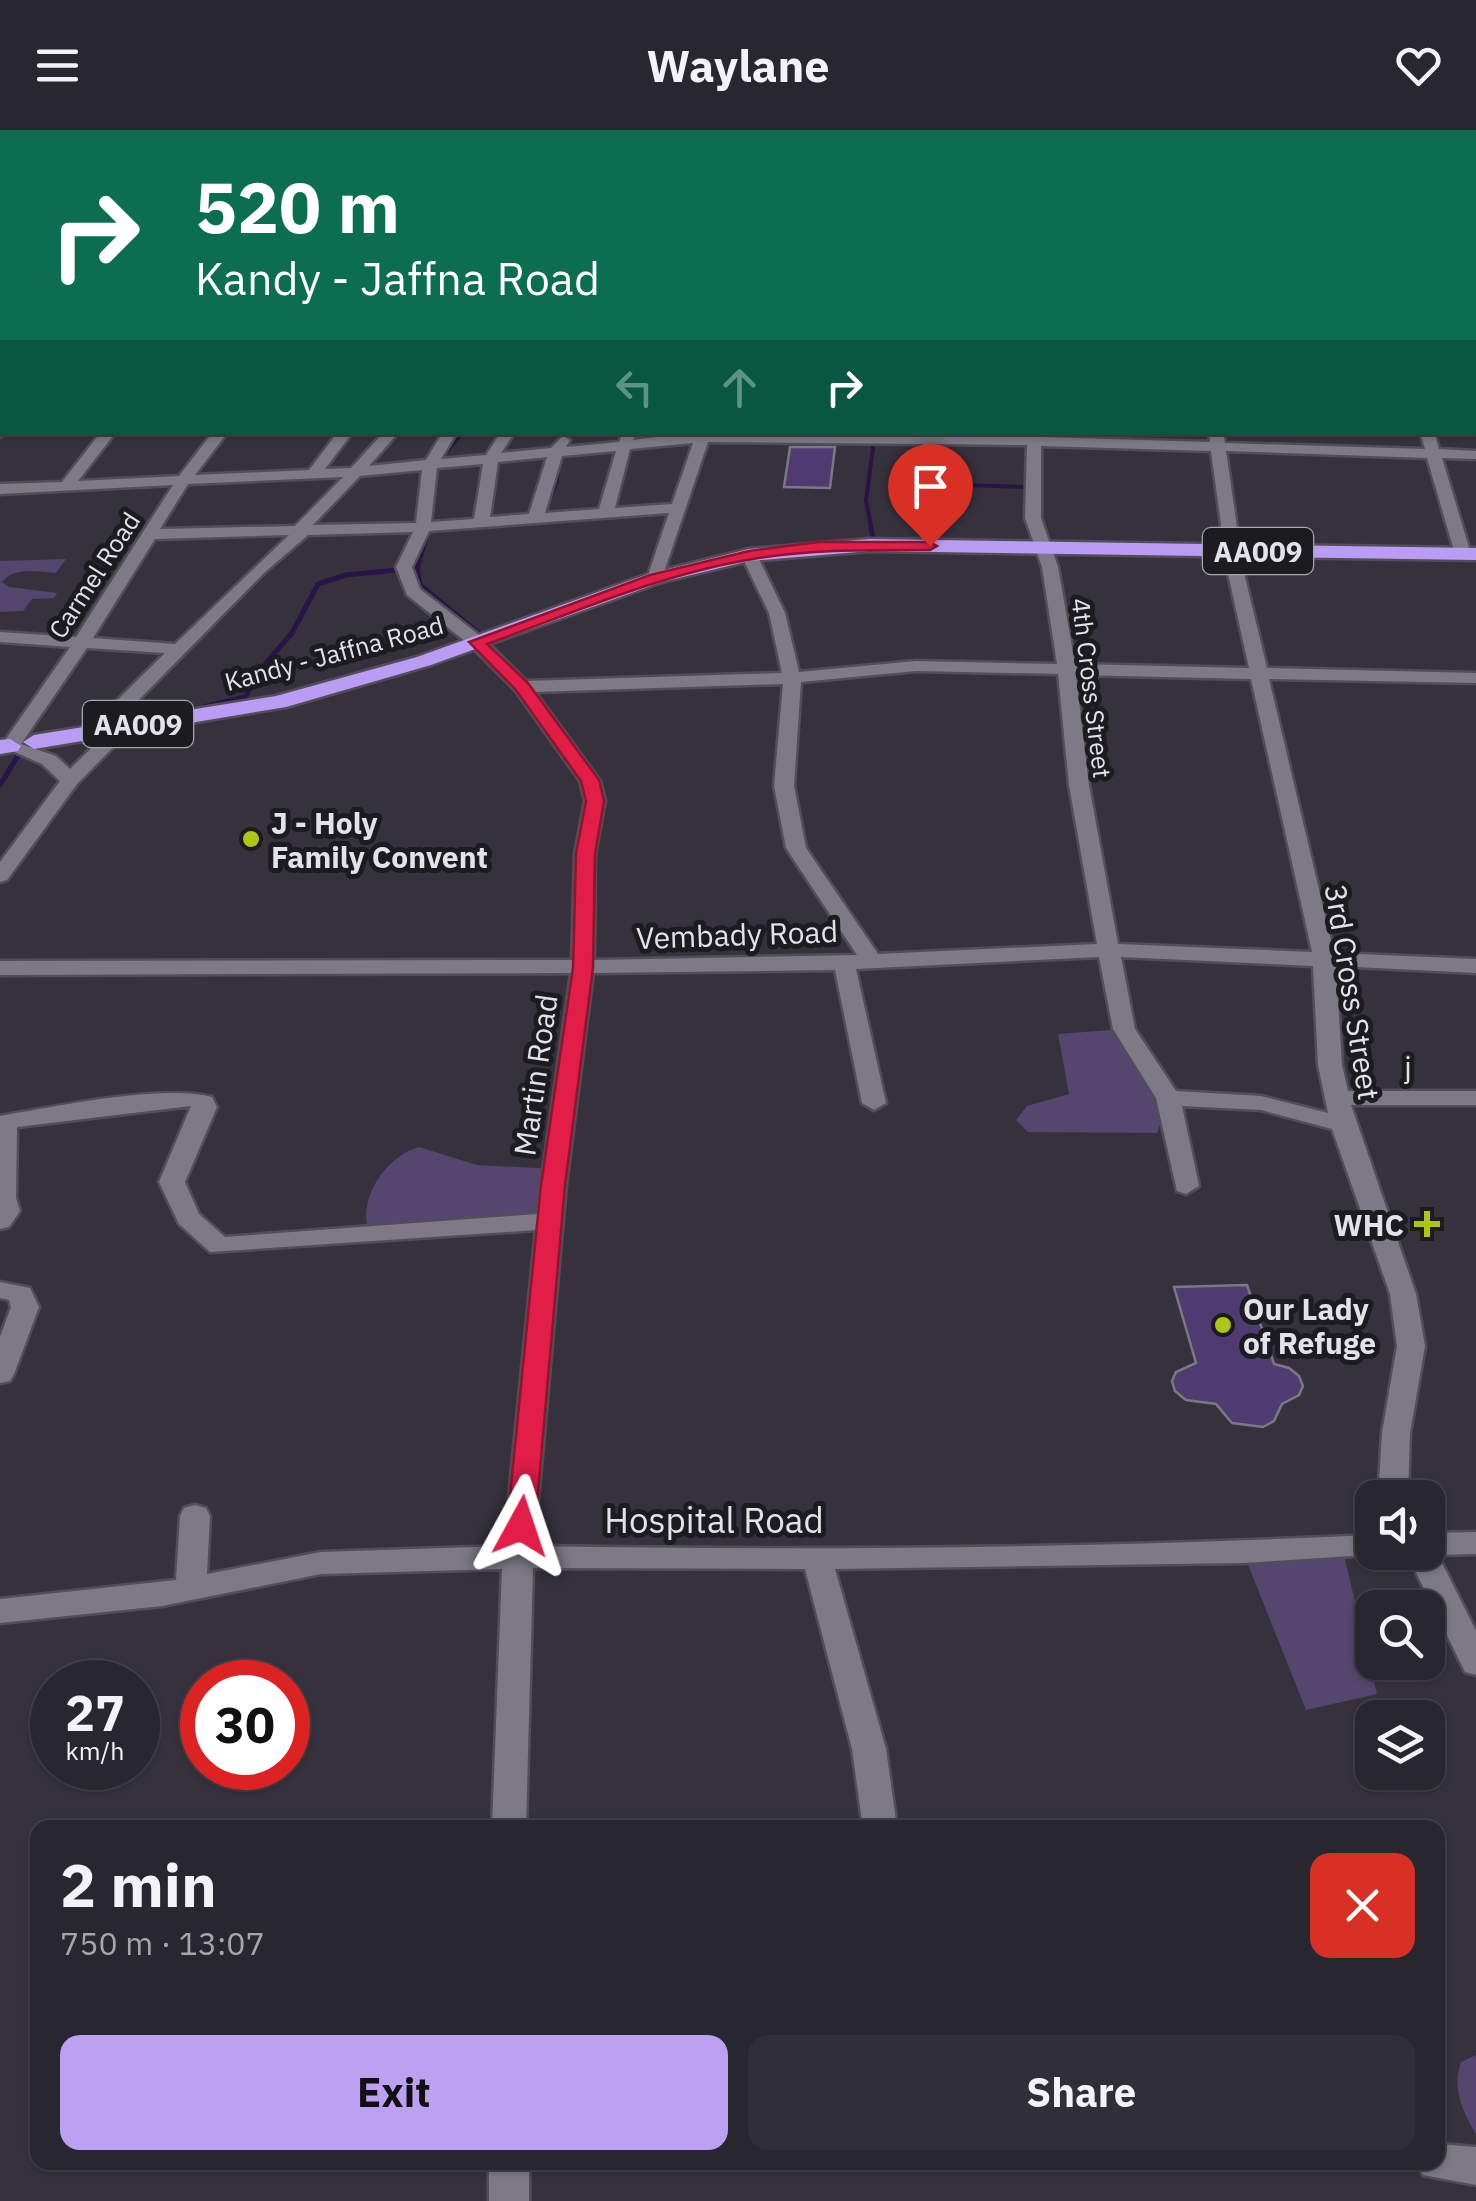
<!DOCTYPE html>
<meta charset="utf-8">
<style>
:root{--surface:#28262e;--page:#302e36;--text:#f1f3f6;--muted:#a5a5aa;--line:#44434a;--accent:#bca0f2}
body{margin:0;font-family:"IBM Plex Sans",sans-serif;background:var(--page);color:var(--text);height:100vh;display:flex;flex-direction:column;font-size:38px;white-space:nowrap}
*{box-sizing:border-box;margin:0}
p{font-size:32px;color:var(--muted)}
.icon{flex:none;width:55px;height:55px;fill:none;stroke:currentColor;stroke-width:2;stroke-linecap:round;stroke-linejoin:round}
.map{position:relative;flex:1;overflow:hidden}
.sheet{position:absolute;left:30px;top:1690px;width:1415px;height:350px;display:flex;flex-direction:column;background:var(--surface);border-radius:20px;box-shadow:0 2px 8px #0004,0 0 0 2px var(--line)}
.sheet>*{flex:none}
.guide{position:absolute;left:0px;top:0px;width:1478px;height:305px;box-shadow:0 2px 8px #0004,0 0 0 2px var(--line);background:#0b6e4f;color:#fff;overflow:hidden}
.buttons{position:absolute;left:1355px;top:1350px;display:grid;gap:20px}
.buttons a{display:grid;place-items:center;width:90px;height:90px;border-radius:20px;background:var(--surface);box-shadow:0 2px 8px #0004,0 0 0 2px var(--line);font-size:50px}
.speed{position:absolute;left:30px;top:1530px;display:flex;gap:20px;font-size:50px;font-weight:700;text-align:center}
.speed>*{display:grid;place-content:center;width:130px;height:130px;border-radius:50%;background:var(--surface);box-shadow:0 2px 8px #0004,0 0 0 2px var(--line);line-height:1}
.speed small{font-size:25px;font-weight:400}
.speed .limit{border:15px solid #d22;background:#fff;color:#111}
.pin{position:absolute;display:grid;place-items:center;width:85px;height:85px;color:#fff;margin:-102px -42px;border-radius:50% 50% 50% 0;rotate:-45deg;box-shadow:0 0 10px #0007}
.pin .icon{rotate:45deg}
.me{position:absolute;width:110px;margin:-55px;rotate:5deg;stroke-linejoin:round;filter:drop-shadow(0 0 8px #0008)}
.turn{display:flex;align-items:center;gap:35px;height:210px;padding:0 30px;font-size:45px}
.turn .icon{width:130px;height:130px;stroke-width:2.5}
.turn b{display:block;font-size:70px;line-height:85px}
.lanes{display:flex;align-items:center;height:95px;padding:0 30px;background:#0003;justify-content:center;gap:50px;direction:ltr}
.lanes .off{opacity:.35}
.round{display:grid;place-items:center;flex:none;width:105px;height:105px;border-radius:20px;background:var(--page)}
.overview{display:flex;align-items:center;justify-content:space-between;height:170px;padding:0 30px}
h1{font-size:60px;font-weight:700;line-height:75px}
.action{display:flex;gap:20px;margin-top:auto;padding:20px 30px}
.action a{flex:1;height:115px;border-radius:20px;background:var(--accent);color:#111;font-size:40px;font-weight:700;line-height:115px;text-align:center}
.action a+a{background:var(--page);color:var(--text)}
header{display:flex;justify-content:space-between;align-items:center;height:130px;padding:0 30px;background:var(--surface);font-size:45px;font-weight:700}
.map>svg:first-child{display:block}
</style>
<header><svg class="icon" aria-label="menu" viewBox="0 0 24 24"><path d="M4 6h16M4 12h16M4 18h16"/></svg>Waylane<svg class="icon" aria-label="heart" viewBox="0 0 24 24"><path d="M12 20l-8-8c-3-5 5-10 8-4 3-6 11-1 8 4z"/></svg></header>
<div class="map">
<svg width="1476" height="2071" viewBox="0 0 1476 2071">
<rect width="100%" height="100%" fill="#36323d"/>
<!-- green -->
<g fill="#54466f">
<path d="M66,429L56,443C38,442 15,436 2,452L9,457L57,463L54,468L32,469L23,481L0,482V431Z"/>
<polygon points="1124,899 1168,968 1157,1003 1028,1002 1016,990 1027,976 1069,964 1058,904"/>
<path d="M419,1017L477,1035L555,1039L550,1091L370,1105C355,1071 386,1026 419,1017Z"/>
<polygon points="1342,1417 1377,1564 1306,1580 1243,1422"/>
<path d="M1476,1925V2004C1462,1981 1452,1958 1461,1932Z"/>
</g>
<!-- water -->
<polygon fill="#291348" points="0,0 1476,0 1476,247 1475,2 2,2 2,29"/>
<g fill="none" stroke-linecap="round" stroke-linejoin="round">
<!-- stream-far1 -->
<g stroke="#291348" stroke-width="4">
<polyline points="438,332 463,302"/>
<polyline points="933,354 1028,357"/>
<polyline points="545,379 557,352 558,336"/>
<polyline points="428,401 430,395"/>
<polyline points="872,401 866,371 874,310"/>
</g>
<!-- stream -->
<g stroke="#291348" stroke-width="5">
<polyline points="871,398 874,413 878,413"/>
<polyline points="218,407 294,405"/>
<polyline points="417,438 420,455 481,505"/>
<polyline points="245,567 234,573 238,583 261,580"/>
<polyline points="191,580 245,567 266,533 292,503 318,454 346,445 417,438 429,398"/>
<polyline points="0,655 24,616"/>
</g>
</g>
<!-- building -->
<g fill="#4f3a72" stroke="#7b7884" stroke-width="2.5">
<polygon points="790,317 835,317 830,358 784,357"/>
<polygon points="1247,1155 1274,1234 1289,1238 1299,1246 1303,1256 1299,1265 1282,1274 1274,1291 1263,1297 1232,1293 1216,1274 1186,1270 1175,1261 1172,1251 1176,1242 1196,1233 1174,1157"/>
</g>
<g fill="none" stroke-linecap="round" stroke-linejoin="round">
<!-- minor casing -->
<g stroke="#514e57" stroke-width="5">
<g id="minor">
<rect x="0" y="72" width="2" height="6"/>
<rect x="0" y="177" width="2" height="8"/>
<rect x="0" y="244" width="2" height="8"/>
<polygon points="0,296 2,302 7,302 0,307"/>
<path d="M101,302H116L78,351L179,346L213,302H228L195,345L309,340L338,302H353L325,339L351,338L384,302H399L369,336L426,330L443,302H457L441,329L486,325L501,302H515L501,323L551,318L563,306L570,310L566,317L619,312L623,302H637L633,310L697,302L922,306V302H936V306L1027,307V302H1041V307L1210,312L1209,302H1223L1225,313L1425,319L1420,302H1434L1439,319L1476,321V329L1442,328L1471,424L1463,429L1455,424L1427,328L1226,321L1243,439L1267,538L1476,543V553L1269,549L1334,823L1476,829V843L1336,836L1342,935L1348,961H1476V975H1351L1416,1164L1425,1216L1410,1303L1408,1368H1378L1382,1303L1397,1216L1390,1164L1332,999L1261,980L1182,976L1199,1056L1186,1064L1177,1061L1156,968L1113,899L1099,827L856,839L886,973L874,980L862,973L835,840L593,843L566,1055L534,1416C813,1421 1093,1418 1372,1405V1422L1383,1424L1243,1433L835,1439L886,1619L897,1698H863L852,1619L805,1439L533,1438L526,1698H492L502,1439L321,1444L162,1476L0,1493V1469L176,1450L180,1386L184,1378L195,1375L206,1378L210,1386L207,1444L321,1422L504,1416L536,1100L210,1122L179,1094L159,1052L191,976L17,997L16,1068L20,1081L9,1097L0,1099V986C54,977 161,954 212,967L217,977L185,1052L199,1084L225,1107L537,1084L571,843L0,845V831L572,830L575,724L585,671L580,651L516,561L471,516L407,465L396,437L413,402L308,405L264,443L104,605L97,607L88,601L90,597L165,523L87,518L21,614L56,626L70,639L117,593H131L133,597L77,654L7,750L0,752V732L60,651L42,634L1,616L70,517L0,512V502L76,507L173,355L0,364V354L62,352ZM708,312L922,314V416L930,421L938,416L936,314L1027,315L1025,388L1042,437L1057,534L916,531L799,542L785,483L757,425L749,420L741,425L769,483L782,543L526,551L483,508L420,459L412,437L429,401L669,383L647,448L661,451ZM693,313L672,374L615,378L630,319ZM1041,316L1211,321L1227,439L1249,538L1075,534L1058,437L1041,388ZM616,321L599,379L545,383L562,326ZM547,327L529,384L490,387L498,332ZM483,334L474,389L431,392L437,338ZM422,340L416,393L313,395L360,346ZM343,347L295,396L160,399L188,354ZM289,405L175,514L93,508L155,409ZM916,541L1058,544L1069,655L1097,814L878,824L806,718L794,656L801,552ZM1076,545L1251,549L1312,822L1118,814L1089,655ZM783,554L774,656L786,718L857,825L594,830L595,724L605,671L600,651L535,562ZM1121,827L1313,836L1318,935L1328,983L1261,966L1176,961L1135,899Z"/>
<polygon points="0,1152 30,1158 39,1177 14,1244 10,1251 0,1253 0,1207 11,1177 9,1170 0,1168"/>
<polygon points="1476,1402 1476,1424 1438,1425 1476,1501 1476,1545 1465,1542 1406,1422 1428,1422 1428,1403"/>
<polygon points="1438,2014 1476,2017 1476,2055 1423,2045 1417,2032 1438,2032"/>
<rect x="489" y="2032" width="40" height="39"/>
</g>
</g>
<!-- major casing -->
<g stroke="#514e57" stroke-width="5">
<g id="major">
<rect x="0" y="29" width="2" height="6"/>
<polygon points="0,146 2,147 2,153 0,154"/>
<rect x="1475" y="277" width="1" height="8"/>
</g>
</g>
<!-- highway casing -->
<g stroke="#514e57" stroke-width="5">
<g id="highway">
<polygon points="870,409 1476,418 1476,430 870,421 749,431 662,452 431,535 286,577 34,619 23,612 34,605 276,566 417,527 648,444 749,419"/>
<polygon points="10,609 21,616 18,621 0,624 0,610"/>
</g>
</g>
<!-- minor -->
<use href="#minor" fill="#7d7986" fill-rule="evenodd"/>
<!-- major -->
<use href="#major" fill="#a28ec9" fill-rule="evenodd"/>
<!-- highway -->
<use href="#highway" fill="#bb9cf5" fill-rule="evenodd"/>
</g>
<!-- route -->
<path fill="#e11d48" stroke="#92132f" stroke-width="2.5" d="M819,412H930L937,416L930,420C870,420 812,419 753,429C661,444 573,483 487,514L528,553L599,650L604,671L595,724L593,838L565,1055L535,1396L531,1403H511L507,1396L541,1055L573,838L576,724L586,671L581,651L516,560L469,512L650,445L749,421Z"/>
<!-- markers -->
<g fill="#acc613" stroke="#1c1b20" stroke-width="4">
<circle cx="251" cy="709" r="10"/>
<path d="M1422 1079h10v10h10v10h-10v10h-10v-10h-10v-10h10z"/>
<circle cx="1223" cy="1195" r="10"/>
</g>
<g text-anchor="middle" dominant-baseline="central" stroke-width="10" stroke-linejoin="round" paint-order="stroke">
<!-- far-street labels -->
<g font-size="25" fill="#e4e2e9" stroke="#1c1b20">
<text transform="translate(94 445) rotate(-57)">Carmel Road</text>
<text transform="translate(334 523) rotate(-15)">Kandy - Jaffna Road</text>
<text transform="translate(1092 558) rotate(83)">4th Cross Street</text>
</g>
<!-- shield labels -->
<g fill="#1c1b20" stroke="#a8a6ad" stroke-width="2.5">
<rect x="1203" y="398" width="110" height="46" rx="8"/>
<rect x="83" y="571" width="110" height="46" rx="8"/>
</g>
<g font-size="28" font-weight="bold" fill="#e4e2e9">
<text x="1258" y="421">AA009</text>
<text x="138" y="594">AA009</text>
</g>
<!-- poi labels -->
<g font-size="30" font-weight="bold" fill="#e4e2e9" stroke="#1c1b20" text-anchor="start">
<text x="271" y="692">J - Holy<tspan x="271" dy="34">Family Convent</tspan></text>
<text x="1404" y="1094" text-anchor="end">WHC</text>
<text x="1243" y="1178">Our Lady<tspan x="1243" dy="34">of Refuge</tspan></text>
</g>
<!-- street labels -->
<g font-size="30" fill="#e4e2e9" stroke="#1c1b20">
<text transform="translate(737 804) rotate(-2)">Vembady Road</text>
<text transform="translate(1353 862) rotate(81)">3rd Cross Street</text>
<text x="1408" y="936">j</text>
<text transform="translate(535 945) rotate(-82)">Martin Road</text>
</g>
<!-- near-street labels -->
<g font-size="35" fill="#e4e2e9" stroke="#1c1b20">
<text x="714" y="1390">Hospital Road</text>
</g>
</g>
</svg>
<div class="buttons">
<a><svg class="icon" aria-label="sound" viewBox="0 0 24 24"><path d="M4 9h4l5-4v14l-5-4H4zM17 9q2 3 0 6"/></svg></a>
<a><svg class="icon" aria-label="search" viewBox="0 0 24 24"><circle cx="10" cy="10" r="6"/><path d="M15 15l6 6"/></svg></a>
<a><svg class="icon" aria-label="layers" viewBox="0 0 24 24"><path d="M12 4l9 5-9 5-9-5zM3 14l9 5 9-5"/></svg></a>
</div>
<div class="speed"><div>27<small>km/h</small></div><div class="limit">30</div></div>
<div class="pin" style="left:930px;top:416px;background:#d93025"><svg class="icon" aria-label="arrive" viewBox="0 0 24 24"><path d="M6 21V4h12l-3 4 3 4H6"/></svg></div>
<svg class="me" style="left:521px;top:1396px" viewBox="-20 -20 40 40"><path d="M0-17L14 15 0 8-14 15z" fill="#e11d48" stroke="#fff" stroke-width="4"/></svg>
<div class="guide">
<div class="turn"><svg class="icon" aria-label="right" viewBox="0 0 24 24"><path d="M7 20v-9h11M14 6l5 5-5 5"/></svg><div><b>520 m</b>Kandy - Jaffna Road</div></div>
<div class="lanes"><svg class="icon off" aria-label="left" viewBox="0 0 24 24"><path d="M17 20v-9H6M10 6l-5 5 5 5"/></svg><svg class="icon off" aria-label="ahead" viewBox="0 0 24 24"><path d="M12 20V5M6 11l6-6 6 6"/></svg><svg class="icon" aria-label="right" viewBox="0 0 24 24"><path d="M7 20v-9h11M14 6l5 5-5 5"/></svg></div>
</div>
<section class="sheet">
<div class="overview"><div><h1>2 min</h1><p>750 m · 13:07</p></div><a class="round" style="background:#d93025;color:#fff"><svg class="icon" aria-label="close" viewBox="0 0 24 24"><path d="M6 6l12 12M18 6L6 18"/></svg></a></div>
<div class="action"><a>Exit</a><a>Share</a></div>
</section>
</div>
